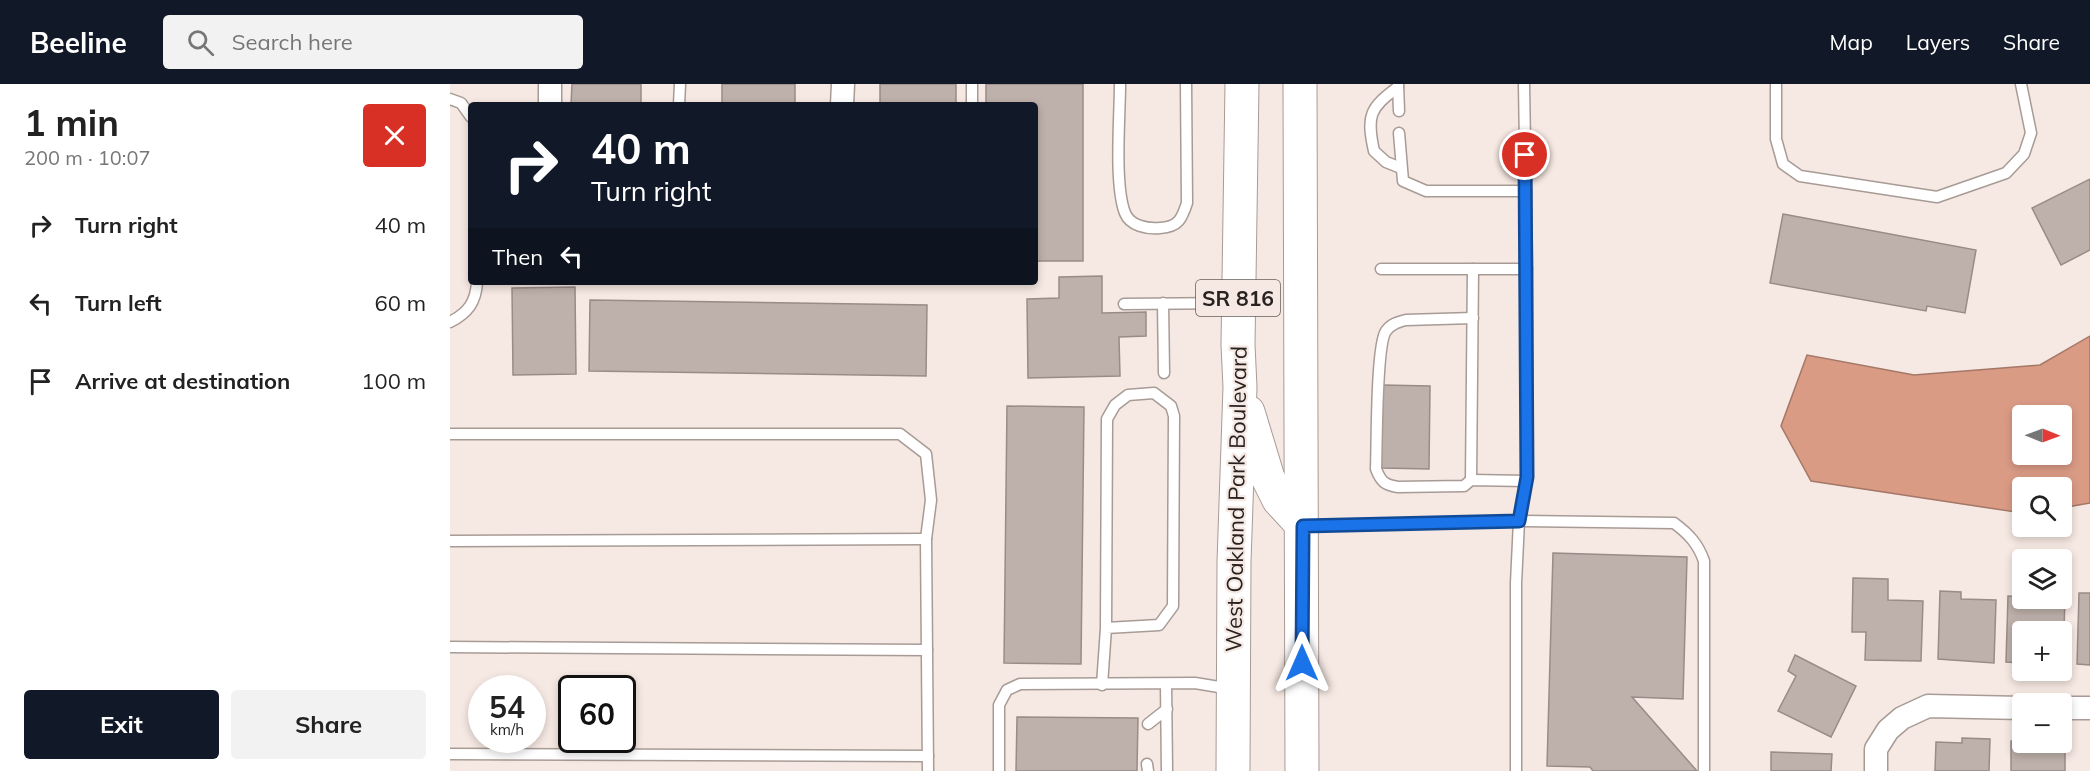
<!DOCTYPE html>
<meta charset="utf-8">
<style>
:root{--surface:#fff;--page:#f2f2f2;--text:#222;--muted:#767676;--accent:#111827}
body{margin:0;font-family:Mulish,sans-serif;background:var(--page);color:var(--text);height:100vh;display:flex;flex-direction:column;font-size:22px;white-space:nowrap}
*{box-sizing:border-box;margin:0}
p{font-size:20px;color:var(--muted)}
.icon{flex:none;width:33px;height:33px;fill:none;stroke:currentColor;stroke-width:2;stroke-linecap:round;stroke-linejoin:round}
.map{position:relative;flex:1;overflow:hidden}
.side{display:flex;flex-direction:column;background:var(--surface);width:450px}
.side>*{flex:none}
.banner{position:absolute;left:18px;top:18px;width:570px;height:183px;border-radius:6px;box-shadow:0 3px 9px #0003;background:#111827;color:#fff;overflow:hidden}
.needle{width:39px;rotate:91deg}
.fabs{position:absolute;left:1562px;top:321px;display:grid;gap:12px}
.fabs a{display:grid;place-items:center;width:60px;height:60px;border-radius:6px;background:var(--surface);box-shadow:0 3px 9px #0003;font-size:30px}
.speed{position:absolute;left:18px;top:591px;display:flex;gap:12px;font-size:30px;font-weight:700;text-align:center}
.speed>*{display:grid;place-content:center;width:78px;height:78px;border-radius:50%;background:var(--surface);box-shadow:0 3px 9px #0003;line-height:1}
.speed small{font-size:15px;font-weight:400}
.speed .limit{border:3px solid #111;border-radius:9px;background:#fff;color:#111}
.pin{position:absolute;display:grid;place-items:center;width:51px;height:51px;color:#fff;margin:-26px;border:3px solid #fff;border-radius:50%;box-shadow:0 2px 6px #0007}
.me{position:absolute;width:66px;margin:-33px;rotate:0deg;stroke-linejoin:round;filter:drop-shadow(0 0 4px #0008)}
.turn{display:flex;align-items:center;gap:21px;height:126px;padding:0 24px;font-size:27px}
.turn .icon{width:78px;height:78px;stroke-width:2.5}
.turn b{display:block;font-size:42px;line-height:51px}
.then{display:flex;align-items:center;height:57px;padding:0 24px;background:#0003;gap:12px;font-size:22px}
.round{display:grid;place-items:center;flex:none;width:63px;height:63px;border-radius:6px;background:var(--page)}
.overview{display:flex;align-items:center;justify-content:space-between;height:102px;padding:0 24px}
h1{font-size:36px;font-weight:700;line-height:45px}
.action{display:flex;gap:12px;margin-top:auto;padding:12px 24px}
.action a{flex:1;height:69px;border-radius:6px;background:var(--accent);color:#fff;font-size:24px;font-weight:700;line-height:69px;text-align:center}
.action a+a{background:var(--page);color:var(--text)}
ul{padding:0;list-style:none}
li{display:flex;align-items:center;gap:18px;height:78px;padding:0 24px}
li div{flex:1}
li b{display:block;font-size:22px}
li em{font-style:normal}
header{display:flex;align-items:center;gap:36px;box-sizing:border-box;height:84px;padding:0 30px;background:var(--accent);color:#fff}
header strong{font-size:28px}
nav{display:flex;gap:33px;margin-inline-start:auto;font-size:21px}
.search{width:420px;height:54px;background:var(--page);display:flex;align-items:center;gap:15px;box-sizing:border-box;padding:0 21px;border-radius:6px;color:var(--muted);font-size:22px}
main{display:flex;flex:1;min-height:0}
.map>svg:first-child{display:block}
</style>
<header>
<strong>Beeline</strong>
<div class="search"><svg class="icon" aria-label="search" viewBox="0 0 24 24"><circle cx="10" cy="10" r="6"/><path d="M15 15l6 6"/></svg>Search here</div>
<nav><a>Map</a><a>Layers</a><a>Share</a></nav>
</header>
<main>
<section class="side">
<div class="overview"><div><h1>1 min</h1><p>200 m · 10:07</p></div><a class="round" style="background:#d93025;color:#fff"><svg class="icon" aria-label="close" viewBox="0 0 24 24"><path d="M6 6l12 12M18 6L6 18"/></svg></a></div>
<ul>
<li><svg class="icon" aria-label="right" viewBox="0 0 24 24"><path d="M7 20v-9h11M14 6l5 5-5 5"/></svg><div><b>Turn right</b></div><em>40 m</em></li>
<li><svg class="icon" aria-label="left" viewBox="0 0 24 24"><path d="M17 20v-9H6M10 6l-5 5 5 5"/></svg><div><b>Turn left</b></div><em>60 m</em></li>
<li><svg class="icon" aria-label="arrive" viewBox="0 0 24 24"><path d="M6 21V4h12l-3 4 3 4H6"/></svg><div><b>Arrive at destination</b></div><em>100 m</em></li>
</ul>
<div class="action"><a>Exit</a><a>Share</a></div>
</section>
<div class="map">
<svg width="1640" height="687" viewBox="0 0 1640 687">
<rect width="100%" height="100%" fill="#f6e8e2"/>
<!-- water -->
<path fill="#da9b85" stroke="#a47767" stroke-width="1.5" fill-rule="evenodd" d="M1640,252V419L1611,424V404H1572V429L1361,397L1331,342L1357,271L1464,291L1590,281ZM1572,332H1611V370H1572Z"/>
<!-- building -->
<g fill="#beb0ab" stroke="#998b87" stroke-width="1.5">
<polygon points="122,0 191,0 191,21 121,21"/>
<rect x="272" y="0" width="73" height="21"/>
<rect x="430" y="0" width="76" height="21"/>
<polygon points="536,0 633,0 633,177 585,177 585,21 536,21"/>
<polygon points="1640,95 1640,166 1611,181 1582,124"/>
<polygon points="1333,130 1526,166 1515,229 1477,222 1476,227 1320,199"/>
<polygon points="652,192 652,229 696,228 696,252 669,253 670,292 578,294 577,215 609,214 609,193"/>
<polygon points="125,203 126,290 63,291 62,204"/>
<polygon points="140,216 477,221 476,292 139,287"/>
<polygon points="932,301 980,302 979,385 931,384"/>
<polygon points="557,322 634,323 631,580 554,579"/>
<polygon points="1103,469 1237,473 1233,615 1182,613 1247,687 1143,687 1140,683 1097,682"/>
<polygon points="1403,494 1438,495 1438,516 1473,517 1471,577 1415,576 1416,548 1402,548"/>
<polygon points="1490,507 1511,508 1511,515 1546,516 1544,579 1488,575"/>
<polygon points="1629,509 1640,509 1640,581 1627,580"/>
<polygon points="1558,512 1572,513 1572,514 1615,514 1613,577 1611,577 1611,548 1572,548 1572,579 1556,578"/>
<polygon points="1345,571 1406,602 1381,653 1328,627 1346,592 1338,587"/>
<polygon points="567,633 688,634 687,687 566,687"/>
<polygon points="1512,654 1540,655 1539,687 1485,687 1486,658 1512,659"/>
<rect x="1561" y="657" width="54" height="30"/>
<polygon points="1321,668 1382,670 1381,687 1321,687"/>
</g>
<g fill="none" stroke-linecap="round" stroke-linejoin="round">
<!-- lane casing -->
<g stroke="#a89b96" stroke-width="13">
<g id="lane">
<path d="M670,0C670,32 664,101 675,129C680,142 697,145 710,144C729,143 732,134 737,119L736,0"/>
<polyline points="948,0 949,27"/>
<polyline points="1074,0 1077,185"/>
<polyline points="1326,0 1326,55 1333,80 1350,92 1487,113 1556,89 1574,70 1581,49 1571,0"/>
<path d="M948,3C920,24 916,31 924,67L936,78L951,84"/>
<polyline points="0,15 11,19 21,33"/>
<polyline points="229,21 230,0"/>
<polyline points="522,21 522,0"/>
<polyline points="949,49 953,97 976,107 1076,107"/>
<polyline points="931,185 1077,185 1077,393 1069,437 1066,499 1066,687"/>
<polyline points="713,219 714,289"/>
<polyline points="674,220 785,219"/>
<path d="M1023,234L956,236C948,238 941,240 936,247C926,261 927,362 926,385C931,398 935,401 948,403L1014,402L1021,396L1076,397"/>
<path d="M0,238C18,229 26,218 27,198"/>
<polyline points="0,350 450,350 476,370 481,416 476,455 478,687"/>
<polyline points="1021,396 1023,185"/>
<path d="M856,442L1069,437L1224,439C1239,450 1248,460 1254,477V687"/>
<polyline points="0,457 476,455"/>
<polyline points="0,563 477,566"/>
<polyline points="716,600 717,687"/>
<polyline points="652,601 656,544 657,335 665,321 678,311 704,309 721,322 724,332 723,522 709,541 656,544"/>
<polyline points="698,640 717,625"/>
<polyline points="0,670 478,672"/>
<polyline points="697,680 698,687"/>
<polyline points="549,687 549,621 557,606 570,600 745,599 781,605"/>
</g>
</g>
<!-- street casing -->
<g stroke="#a89b96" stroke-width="25">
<g id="street">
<polyline points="100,0 100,21"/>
<polyline points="392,21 393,0"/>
<polyline points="1611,624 1640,624"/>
<polyline points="1426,687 1426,665 1438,646 1452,634 1478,622 1572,624"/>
</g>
</g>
<!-- primary casing -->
<g stroke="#a89b96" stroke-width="35">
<g id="primary">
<polyline points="850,0 852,687"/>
<polyline points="798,328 818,394 829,416 853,442"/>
<polyline points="783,687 784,478 790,303 788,261 792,0"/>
</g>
</g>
<!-- lane -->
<use href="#lane" stroke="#fff" stroke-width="10"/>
<!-- street -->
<use href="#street" stroke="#fff" stroke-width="22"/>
<!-- primary -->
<use href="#primary" stroke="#fff" stroke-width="33"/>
</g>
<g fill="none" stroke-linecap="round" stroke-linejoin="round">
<!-- route casing -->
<g stroke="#114b97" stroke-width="15">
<polyline id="route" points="852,579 853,442 1069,437 1077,393 1075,71"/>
</g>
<!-- route -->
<use href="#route" stroke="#1a73e8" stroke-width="10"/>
</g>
<g text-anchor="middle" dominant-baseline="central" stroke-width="4.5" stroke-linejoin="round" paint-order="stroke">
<!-- shield labels -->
<rect fill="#f6e8e2" stroke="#655d5a" stroke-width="1.5" x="746" y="196" width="84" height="36" rx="4.5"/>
<g font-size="21" font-weight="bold" fill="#272220">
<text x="788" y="214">SR 816</text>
</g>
<!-- street labels -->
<g font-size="22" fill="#272220" stroke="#f6e8e2">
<text transform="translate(786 415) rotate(-89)">West Oakland Park Boulevard</text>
</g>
</g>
</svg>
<div class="fabs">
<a><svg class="needle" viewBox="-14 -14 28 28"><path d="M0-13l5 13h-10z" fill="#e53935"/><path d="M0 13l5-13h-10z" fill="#767676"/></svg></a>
<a><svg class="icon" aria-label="search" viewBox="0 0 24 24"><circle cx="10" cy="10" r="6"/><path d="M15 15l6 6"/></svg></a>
<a><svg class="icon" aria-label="layers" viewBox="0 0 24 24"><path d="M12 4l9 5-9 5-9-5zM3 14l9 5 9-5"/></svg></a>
<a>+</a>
<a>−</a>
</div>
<div class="speed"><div>54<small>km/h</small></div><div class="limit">60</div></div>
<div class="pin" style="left:1075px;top:71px;background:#d93025"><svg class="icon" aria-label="arrive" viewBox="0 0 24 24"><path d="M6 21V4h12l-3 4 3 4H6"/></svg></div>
<svg class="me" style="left:852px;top:579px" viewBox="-20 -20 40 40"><path d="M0-17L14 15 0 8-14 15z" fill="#1a73e8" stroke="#fff" stroke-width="4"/></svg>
<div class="banner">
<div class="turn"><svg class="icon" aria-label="right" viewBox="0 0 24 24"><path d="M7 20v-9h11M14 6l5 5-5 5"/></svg><div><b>40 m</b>Turn right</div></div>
<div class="then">Then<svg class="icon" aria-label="left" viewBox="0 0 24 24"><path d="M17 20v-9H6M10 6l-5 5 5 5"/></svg></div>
</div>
</div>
</main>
